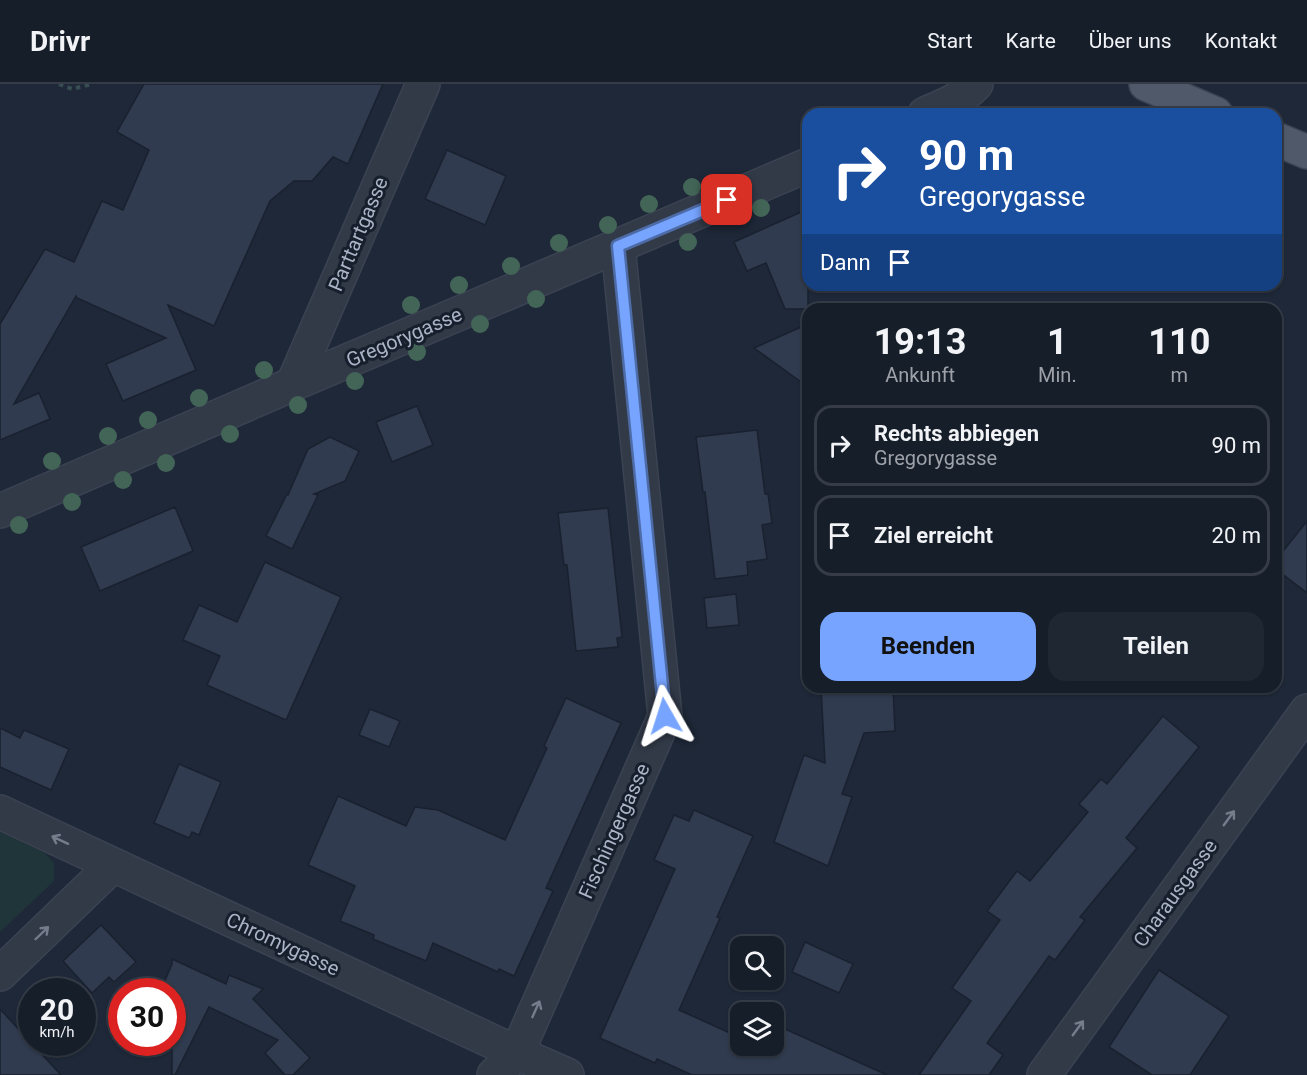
<!DOCTYPE html>
<html lang="de">
<meta charset="utf-8">
<style>
:root{--surface:#161e2a;--page:#1f2732;--text:#f1f3f6;--muted:#9ea2a8;--line:#353c47;--accent:#77a4ff}
body{margin:0;font-family:Roboto,sans-serif;background:var(--page);color:var(--text);height:100vh;display:flex;flex-direction:column;font-size:22px;white-space:nowrap}
*{box-sizing:border-box;margin:0}
p{font-size:20px;color:var(--muted)}
.icon{flex:none;width:33px;height:33px;fill:none;stroke:currentColor;stroke-width:2;stroke-linecap:round;stroke-linejoin:round}
.map{position:relative;flex:1;overflow:hidden}
.drawer{position:absolute;left:802px;top:219px;width:480px;height:390px;display:flex;flex-direction:column;background:var(--surface);border-radius:18px;box-shadow:0 2px 4px #0004,0 0 0 2px var(--line)}
.drawer>*{flex:none}
.top-card{position:absolute;left:802px;top:24px;width:480px;height:183px;border-radius:18px;box-shadow:0 2px 4px #0004,0 0 0 2px var(--line);background:#1a4fa0;color:#fff;overflow:hidden}
.controls{position:absolute;left:730px;top:852px;display:grid;gap:12px}
.controls a{display:grid;place-items:center;width:54px;height:54px;border-radius:12px;background:var(--surface);box-shadow:0 2px 4px #0004,0 0 0 2px var(--line);font-size:30px}
.speed{position:absolute;left:18px;top:894px;display:flex;gap:12px;font-size:30px;font-weight:700;text-align:center}
.speed>*{display:grid;place-content:center;width:78px;height:78px;border-radius:50%;background:var(--surface);box-shadow:0 2px 4px #0004,0 0 0 2px var(--line);line-height:1}
.speed small{font-size:15px;font-weight:400}
.speed .limit{border:9px solid #d22;background:#fff;color:#111}
.pin{position:absolute;display:grid;place-items:center;width:51px;height:51px;color:#fff;margin:-26px;border-radius:12px;box-shadow:0 3px 9px #0006}
.me{position:absolute;width:66px;margin:-33px;rotate:354deg;stroke-linejoin:round;filter:drop-shadow(0 0 4px #0008)}
.turn{display:flex;align-items:center;gap:21px;height:126px;padding:0 18px;font-size:27px}
.turn .icon{width:78px;height:78px;stroke-width:2.5}
.turn b{display:block;font-size:42px;line-height:51px}
.then{display:flex;align-items:center;height:57px;padding:0 18px;background:#0003;gap:12px;font-size:22px}
.eta{display:flex;justify-content:space-evenly;align-items:center;height:102px;text-align:center}
.eta b{font-size:36px;font-weight:700;line-height:42px}
.cta{display:flex;gap:12px;margin-top:auto;padding:12px 18px}
.cta a{flex:1;height:69px;border-radius:18px;background:var(--accent);color:#111;font-size:24px;font-weight:700;line-height:69px;text-align:center}
.cta a+a{background:var(--page);color:var(--text)}
ul{padding:0;list-style:none}
li{display:flex;align-items:center;gap:18px;height:81px;margin:0 12px 9px;padding:0 6px;border:3px solid var(--line);border-radius:18px}
li div{flex:1}
li b{display:block;font-size:22px}
li em{font-style:normal}
header{display:flex;align-items:center;gap:36px;box-sizing:border-box;height:84px;padding:0 30px;background:var(--surface);border-bottom:2px solid var(--line)}
header strong{font-size:28px}
nav{display:flex;gap:33px;margin-inline-start:auto;font-size:21px}
.map>svg:first-child{display:block}
</style>
<header>
<strong>Drivr</strong>
<nav><a>Start</a><a>Karte</a><a>Über uns</a><a>Kontakt</a></nav>
</header>
<div class="map">
<svg width="1307" height="991" viewBox="0 0 1307 991">
<rect width="100%" height="100%" fill="#1e2838"/>
<!-- green -->
<polygon fill="#203539" points="0,748 45,769 54,779 54,797 0,848"/>
<!-- building -->
<g fill="#303b4f" stroke="#19212f" stroke-width="1.5">
<polygon points="144,0 383,0 348,80 333,73 312,97 294,97 270,117 214,242 168,221 196,286 123,317 106,280 166,254 77,214 76,212 14,320 39,309 50,335 0,356 0,240 45,165 74,178 102,117 123,126 149,66 117,48"/>
<polygon points="447,66 506,92 485,141 425,115"/>
<polygon points="808,125 808,225 785,225 766,179 747,187 734,158"/>
<polygon points="808,240 808,303 754,264"/>
<polygon points="417,322 433,361 392,378 376,338"/>
<polygon points="757,346 765,410 768,410 772,439 762,441 767,475 747,478 748,491 715,495 705,408 703,408 696,353"/>
<polygon points="330,353 359,367 345,397 314,410 318,411 292,465 266,452 287,410 288,411 308,365"/>
<polygon points="175,423 193,467 100,507 81,463"/>
<polygon points="608,424 622,553 617,554 618,563 576,567 567,481 564,481 558,429"/>
<polygon points="1307,437 1307,509 1276,485 1276,476"/>
<polygon points="265,478 341,513 286,636 207,601 220,572 183,556 199,521 237,538"/>
<polygon points="736,510 739,541 707,544 704,514"/>
<polygon points="821,603 893,603 895,647 864,649 842,710 852,713 828,782 774,758 804,671 825,679"/>
<polygon points="566,614 621,639 546,804 553,807 514,892 499,885 498,888 433,859 426,877 373,855 374,851 340,837 355,802 308,781 338,712 406,742 415,723 438,726 505,756 547,664 544,662"/>
<polygon points="370,625 400,637 389,663 359,651"/>
<polygon points="1163,632 1199,663 1126,754 1137,764 1080,833 1085,836 1055,876 1049,872 987,959 1003,971 989,991 919,991 971,917 952,904 1000,836 987,827 1017,787 1030,797 1088,728 1079,720 1101,695 1107,700"/>
<polygon points="0,644 20,654 24,646 69,665 51,706 0,683"/>
<polygon points="179,680 221,698 199,751 192,748 189,754 154,739"/>
<polygon points="694,726 753,752 717,833 720,834 679,926 741,954 741,962 757,962 774,970 774,940 887,991 692,991 657,975 655,979 600,954 675,785 654,776 674,731 689,737"/>
<polygon points="101,841 136,878 114,898 109,893 92,909 63,877"/>
<polygon points="805,858 853,880 839,909 792,888"/>
<polygon points="172,875 226,900 229,891 263,905 253,915 310,974 293,991 285,991 265,969 278,956 209,923 175,991 172,991 172,908 160,908 172,880"/>
<polygon points="1159,886 1229,932 1190,991 1152,991 1109,963"/>
<polygon points="0,925 61,991 0,991"/>
</g>
<g fill="none" stroke-linecap="round" stroke-linejoin="round">
<!-- minor casing -->
<g stroke="#3b4352" stroke-width="36">
<g id="minor">
<path d="M925,30C944,22 962,15 976,0"/>
<polyline points="293,300 423,0"/>
<polyline points="0,427 293,300 808,81"/>
<polyline points="0,728 517,969 567,991"/>
<polyline points="0,890 113,781"/>
<polyline points="494,991 517,969 665,632 618,162"/>
<polyline points="1044,991 1307,627"/>
</g>
</g>
<!-- major casing -->
<g stroke="#3b4352" stroke-width="36">
<g id="major">
<polyline points="1146,0 1216,30"/>
<polyline points="1276,55 1307,68"/>
</g>
</g>
<!-- path -->
<polyline stroke="#384e52" stroke-width="4" stroke-dasharray="4.5 4.5" stroke-linecap="butt" points="59,0 72,5 92,0"/>
<!-- minor -->
<use href="#minor" stroke="#323a48" stroke-width="33"/>
<!-- major -->
<use href="#major" stroke="#4f5969" stroke-width="33"/>
</g>
<!-- trees -->
<g fill="#436557">
<circle cx="692" cy="103" r="9"/>
<circle cx="649" cy="120" r="9"/>
<circle cx="761" cy="124" r="9"/>
<circle cx="608" cy="141" r="9"/>
<circle cx="688" cy="158" r="9"/>
<circle cx="559" cy="159" r="9"/>
<circle cx="511" cy="182" r="9"/>
<circle cx="459" cy="201" r="9"/>
<circle cx="536" cy="215" r="9"/>
<circle cx="411" cy="221" r="9"/>
<circle cx="480" cy="240" r="9"/>
<circle cx="417" cy="268" r="9"/>
<circle cx="264" cy="286" r="9"/>
<circle cx="355" cy="297" r="9"/>
<circle cx="199" cy="314" r="9"/>
<circle cx="298" cy="321" r="9"/>
<circle cx="148" cy="336" r="9"/>
<circle cx="230" cy="350" r="9"/>
<circle cx="108" cy="352" r="9"/>
<circle cx="52" cy="377" r="9"/>
<circle cx="166" cy="379" r="9"/>
<circle cx="123" cy="396" r="9"/>
<circle cx="72" cy="418" r="9"/>
<circle cx="19" cy="441" r="9"/>
</g>
<!-- one-way arrows -->
<defs><path id="oneway-shaft" d="M-6 0H5M1.5-3L5.5 0L1.5 3" fill="none" stroke-width="1.6" stroke-linecap="round" stroke-linejoin="round" transform="scale(1.5)"/></defs>
<g stroke="#757d8d">
<use href="#oneway-shaft" transform="translate(1229 734) rotate(-54)"/>
<use href="#oneway-shaft" transform="translate(60 756) rotate(-155)"/>
<use href="#oneway-shaft" transform="translate(42 849) rotate(-44)"/>
<use href="#oneway-shaft" transform="translate(536 925) rotate(-66)"/>
<use href="#oneway-shaft" transform="translate(1078 944) rotate(-54)"/>
</g>
<g fill="none" stroke-linecap="round" stroke-linejoin="round">
<!-- route casing -->
<g stroke="#4d6ba6" stroke-width="15">
<polyline id="route" points="665,632 618,162 727,116"/>
</g>
<!-- route -->
<use href="#route" stroke="#77a4ff" stroke-width="10"/>
</g>
<g text-anchor="middle" dominant-baseline="central" stroke-width="6" stroke-linejoin="round" paint-order="stroke">
<!-- street labels -->
<g font-size="20" fill="#abb4c6" stroke="#171f2d">
<text transform="translate(358 150) rotate(-67)">Parttartgasse</text>
<text transform="translate(404 253) rotate(-23)">Gregorygasse</text>
<text transform="translate(614 747) rotate(-66)">Fischingergasse</text>
<text transform="translate(1175 809) rotate(-54)">Charausgasse</text>
<text transform="translate(283 860) rotate(25)">Chromygasse</text>
</g>
</g>
</svg>
<div class="controls">
<a><svg class="icon" aria-label="search" viewBox="0 0 24 24"><circle cx="10" cy="10" r="6"/><path d="M15 15l6 6"/></svg></a>
<a><svg class="icon" aria-label="layers" viewBox="0 0 24 24"><path d="M12 4l9 5-9 5-9-5zM3 14l9 5 9-5"/></svg></a>
</div>
<div class="speed"><div>20<small>km/h</small></div><div class="limit">30</div></div>
<div class="pin" style="left:727px;top:116px;background:#d93025"><svg class="icon" aria-label="arrive" viewBox="0 0 24 24"><path d="M6 21V4h12l-3 4 3 4H6"/></svg></div>
<svg class="me" style="left:665px;top:632px" viewBox="-20 -20 40 40"><path d="M0-17L14 15 0 8-14 15z" fill="#77a4ff" stroke="#fff" stroke-width="4"/></svg>
<div class="top-card">
<div class="turn"><svg class="icon" aria-label="right" viewBox="0 0 24 24"><path d="M7 20v-9h11M14 6l5 5-5 5"/></svg><div><b>90 m</b>Gregorygasse</div></div>
<div class="then">Dann<svg class="icon" aria-label="arrive" viewBox="0 0 24 24"><path d="M6 21V4h12l-3 4 3 4H6"/></svg></div>
</div>
<section class="drawer">
<div class="eta">
<div><b>19:13</b><p>Ankunft</p></div>
<div><b>1</b><p>Min.</p></div>
<div><b>110</b><p>m</p></div>
</div>
<ul>
<li><svg class="icon" aria-label="right" viewBox="0 0 24 24"><path d="M7 20v-9h11M14 6l5 5-5 5"/></svg><div><b>Rechts abbiegen</b><p>Gregorygasse</p></div><em>90 m</em></li>
<li><svg class="icon" aria-label="arrive" viewBox="0 0 24 24"><path d="M6 21V4h12l-3 4 3 4H6"/></svg><div><b>Ziel erreicht</b></div><em>20 m</em></li>
</ul>
<div class="cta"><a>Beenden</a><a>Teilen</a></div>
</section>
</div>
